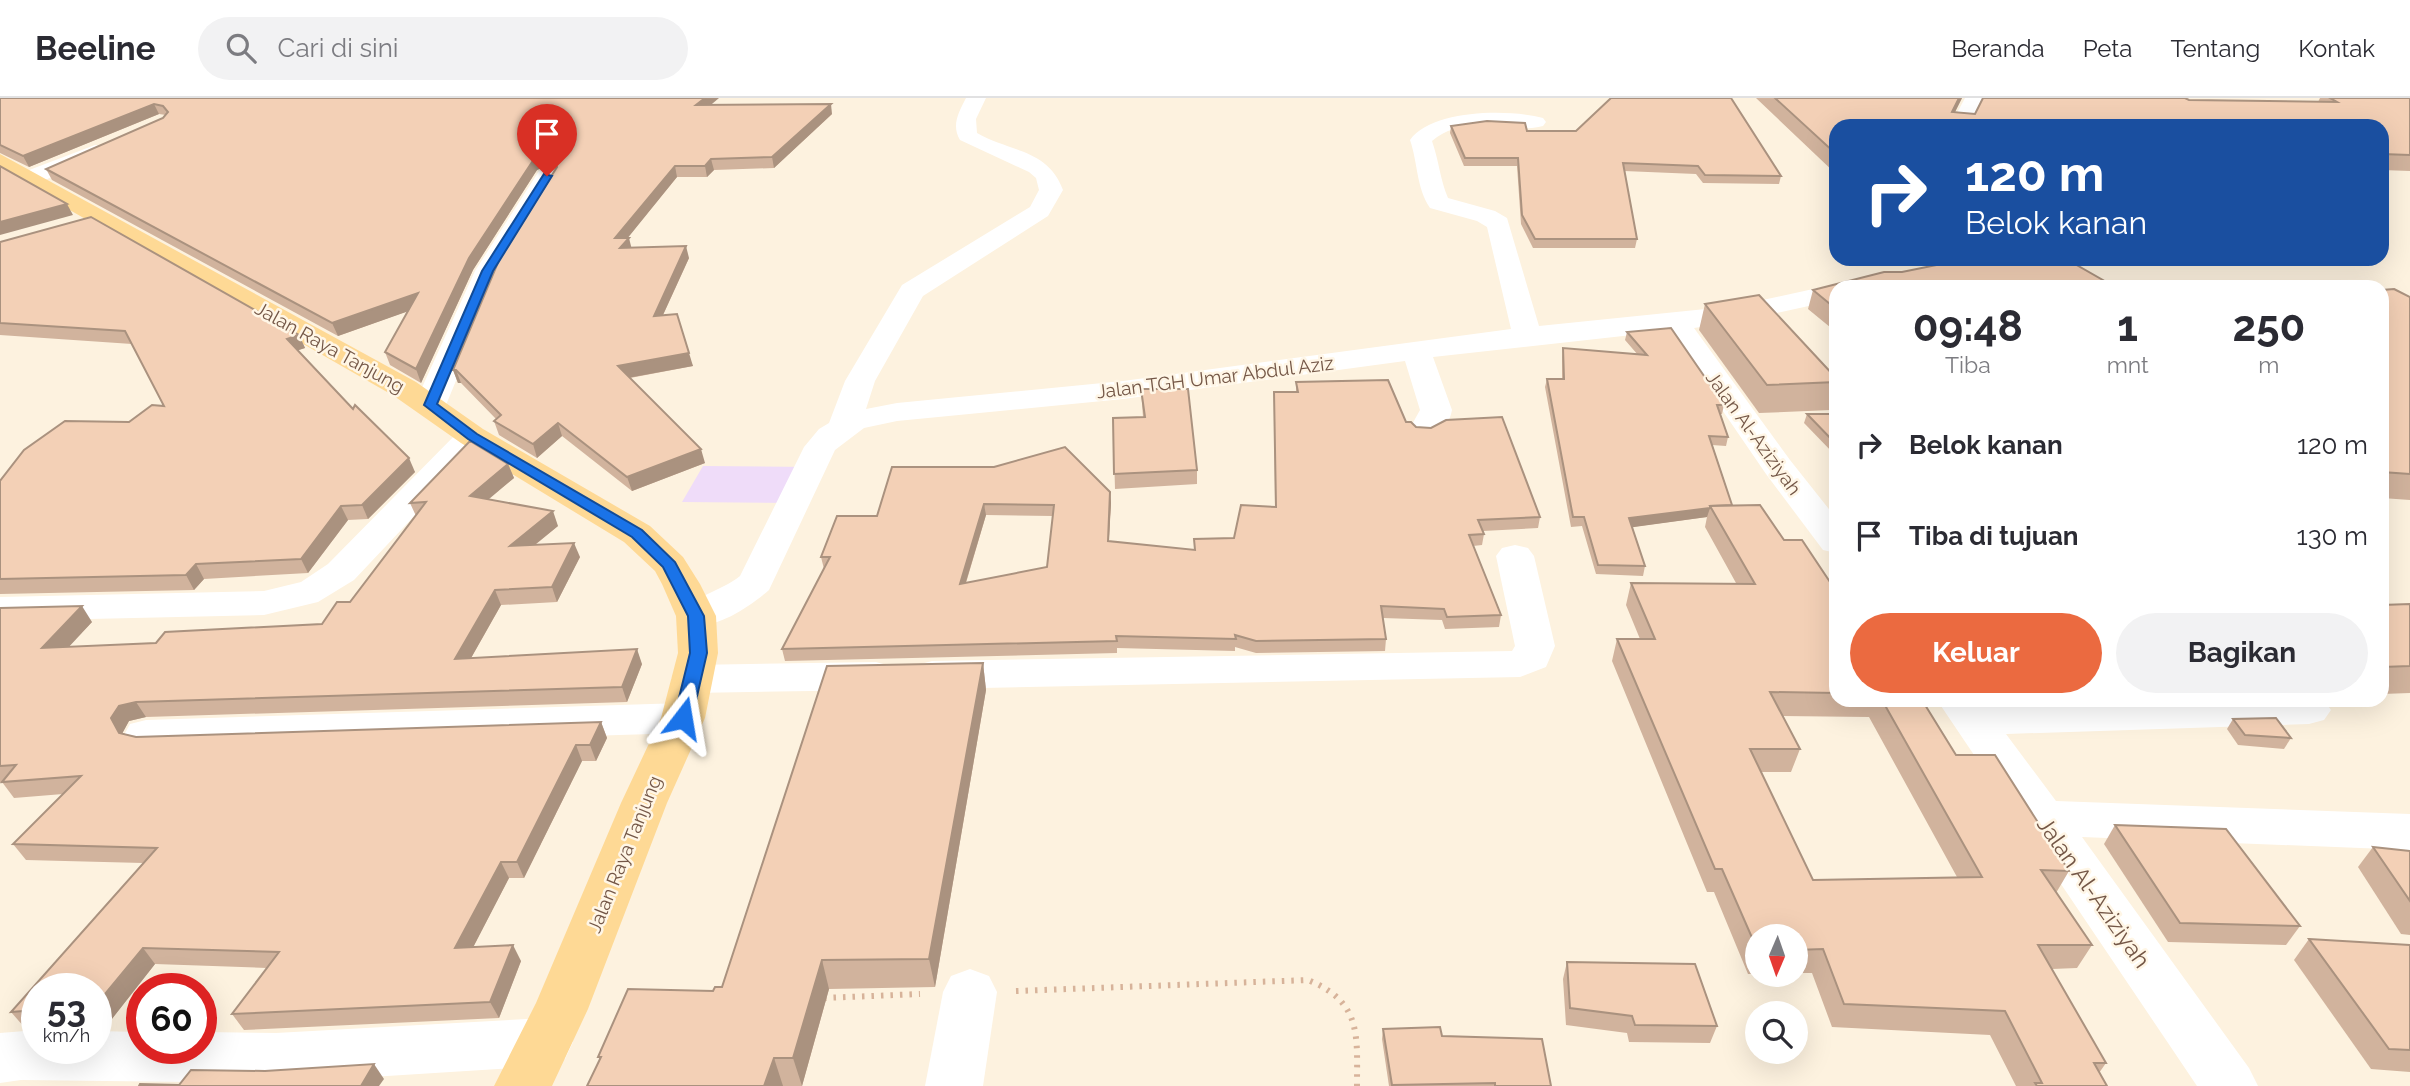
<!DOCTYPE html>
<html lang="id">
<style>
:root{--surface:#fff;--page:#f2f2f3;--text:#2b2b33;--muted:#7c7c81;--line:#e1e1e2;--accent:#eb6a40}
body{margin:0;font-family:Raleway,sans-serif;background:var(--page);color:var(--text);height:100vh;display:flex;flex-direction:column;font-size:26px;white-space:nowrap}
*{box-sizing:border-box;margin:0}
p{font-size:23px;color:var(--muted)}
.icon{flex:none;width:38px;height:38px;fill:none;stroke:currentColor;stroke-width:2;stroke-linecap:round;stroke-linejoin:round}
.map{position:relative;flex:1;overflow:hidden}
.panel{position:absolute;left:1829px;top:182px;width:560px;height:427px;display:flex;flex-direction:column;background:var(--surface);border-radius:21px;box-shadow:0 7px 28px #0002}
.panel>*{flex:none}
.banner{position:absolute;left:1829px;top:21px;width:560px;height:147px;border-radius:21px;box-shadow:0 7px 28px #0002;background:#1a4fa0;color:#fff;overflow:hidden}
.needle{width:46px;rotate:182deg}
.fabs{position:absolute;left:1745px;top:826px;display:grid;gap:14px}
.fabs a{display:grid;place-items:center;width:63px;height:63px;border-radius:50%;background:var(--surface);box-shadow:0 7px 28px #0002;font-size:35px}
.speed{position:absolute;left:21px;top:875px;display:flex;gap:14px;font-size:35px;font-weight:700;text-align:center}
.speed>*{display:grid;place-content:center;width:91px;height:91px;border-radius:50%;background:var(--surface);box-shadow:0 7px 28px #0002;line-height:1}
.speed small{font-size:18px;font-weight:400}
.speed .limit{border:10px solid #d22;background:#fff;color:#111}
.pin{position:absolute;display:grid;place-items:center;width:60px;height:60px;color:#fff;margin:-72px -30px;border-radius:50% 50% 50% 0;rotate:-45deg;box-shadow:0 0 7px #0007}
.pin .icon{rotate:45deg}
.me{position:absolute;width:77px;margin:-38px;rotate:14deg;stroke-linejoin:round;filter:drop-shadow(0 0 5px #0008)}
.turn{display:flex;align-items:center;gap:24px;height:147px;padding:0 21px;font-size:32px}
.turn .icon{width:91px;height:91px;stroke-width:2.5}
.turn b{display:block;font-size:49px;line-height:60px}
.eta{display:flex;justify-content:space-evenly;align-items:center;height:119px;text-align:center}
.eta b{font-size:42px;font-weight:700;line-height:49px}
.cta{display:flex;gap:14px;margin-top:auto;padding:14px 21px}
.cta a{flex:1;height:80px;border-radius:42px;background:var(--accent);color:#fff;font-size:28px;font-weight:700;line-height:80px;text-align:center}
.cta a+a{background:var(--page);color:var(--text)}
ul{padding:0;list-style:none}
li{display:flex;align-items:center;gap:21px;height:91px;padding:0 21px}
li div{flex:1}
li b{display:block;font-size:26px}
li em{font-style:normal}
header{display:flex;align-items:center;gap:42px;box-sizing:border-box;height:98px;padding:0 35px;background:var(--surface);border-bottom:2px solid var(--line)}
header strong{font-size:33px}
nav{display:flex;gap:38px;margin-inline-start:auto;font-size:24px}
.search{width:490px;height:63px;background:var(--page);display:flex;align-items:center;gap:18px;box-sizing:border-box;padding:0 24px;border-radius:38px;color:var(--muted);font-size:26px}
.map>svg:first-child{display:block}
</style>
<header>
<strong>Beeline</strong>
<div class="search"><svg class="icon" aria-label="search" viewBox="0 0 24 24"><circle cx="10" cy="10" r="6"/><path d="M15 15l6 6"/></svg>Cari di sini</div>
<nav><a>Beranda</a><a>Peta</a><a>Tentang</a><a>Kontak</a></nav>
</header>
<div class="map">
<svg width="2410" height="988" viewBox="0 0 2410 988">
<rect width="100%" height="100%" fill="#fdf2df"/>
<!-- education -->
<polygon fill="#efdcf9" points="703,368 811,369 794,405 682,404"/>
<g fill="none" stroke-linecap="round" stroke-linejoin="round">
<!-- path -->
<g stroke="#d7b39a" stroke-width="6" stroke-dasharray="2.5 7" stroke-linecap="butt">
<path d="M1016,893L1308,882C1362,904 1357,937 1357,988"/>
<polyline points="824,900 920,896"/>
</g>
<!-- minor -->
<g fill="#fff" fill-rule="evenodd">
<path d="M966,0H986L976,21L977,35C1010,54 1048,51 1063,92L1048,118L923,198L875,283L866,311L897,305L1123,283L1511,231L1487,129L1477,123L1430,110C1416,89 1418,65 1410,42C1432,11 1510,11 1543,20L1546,24L1543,28C1509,37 1463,15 1432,43C1439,63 1440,81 1448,100L1495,113L1507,120L1539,228L1735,208L1836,186L1846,189H1836V202L1735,224L1694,230L1790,362L1836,420V455L1823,452L1766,376L1668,233L1433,259L1452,312C1448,332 1435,342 1415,337L1410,330L1420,312L1405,263L1123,301L897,323L864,330L835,352L769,492C747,511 712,534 682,527L676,518C688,500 722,493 740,478L804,349L819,331L829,325L845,283L902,187L1030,109L1039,92L1036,80L1029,74L960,42C951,27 959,14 966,0Z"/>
<polygon points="1965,0 1985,0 1970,28 1950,28"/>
<polygon points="95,47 103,48 106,53 103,58 40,84 24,84 21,79 24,74"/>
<polygon points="547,71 555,73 558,78 501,173 446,307 441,314 430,316 419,314 414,307 475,173 539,73"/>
<polygon points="472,328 483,331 488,338 483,345 354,482 318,504 264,517 0,523 0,499 264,493 301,484 328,466 461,331"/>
<polygon points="1515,447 1528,450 1534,458 1555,548 1546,569 1520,579 932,591 917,587 911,577 917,567 932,563 1512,553 1515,548 1496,458 1502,450"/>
<polygon points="876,564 891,568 897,578 891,588 876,592 692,595 677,591 671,581 677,571 692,567"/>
<polygon points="1937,602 1981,602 1984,607 2155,602 2324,602 2331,612 2324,622 2309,626 2006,636 2056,703 2410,716 2410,752 2082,739 2249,970 2258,988 2197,988"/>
<polygon points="683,605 698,610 705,620 698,630 683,635 146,652 130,648 124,637 130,626 146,622"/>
<polygon points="970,871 989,878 997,894 983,988 925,988 943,894 951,878"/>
<polygon points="545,920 565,927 573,944 565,961 545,968 276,985 21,982 0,985 0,935 37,932 37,950 96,950 96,933 142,934 142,950 201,950 201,934 276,935"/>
</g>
<!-- primary -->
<polygon fill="#fed995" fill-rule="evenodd" points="0,56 416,284 483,331 650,428 683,459 700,486 716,518 718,555 705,620 667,705 588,911 552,988 494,988 536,905 621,705 661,620 678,555 676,518 662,486 655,473 624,444 461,345 394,298 0,72"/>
</g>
<!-- wall -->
<g fill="#d1b39d" fill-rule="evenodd">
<polygon points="0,0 710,7 832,16 774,70 714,72 707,79 677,79 627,140 631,150 689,160 663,217 693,268 630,280 705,365 632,393 562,338 537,360 499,337 494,323 496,321 461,285 458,285 453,272 556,70 546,68 537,72 473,172 421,285 390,267 385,254 408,213 338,238 52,82 46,71 163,20 166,17 159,16 29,69 0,55"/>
<polygon points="1756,0 1962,0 1955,14 1975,16 2189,2 2318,4 2320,0 2410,0 2410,73 2382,72 2382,28 1836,28 1836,76"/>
<polygon points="1451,28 1527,33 1781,78 1779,86 1703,85 1696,76 1624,73 1637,141 1635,150 1533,150 1521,126 1517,68 1464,68 1450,35"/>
<polygon points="0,144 299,237 305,250 298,252 353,311 415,374 368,421 348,422 308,475 204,481 194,492 0,496 0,383 164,308 132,246 0,237"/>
<polygon points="1902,174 1836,189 1836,234 1808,211 1813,192"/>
<polygon points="2382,192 2410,199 2410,402 2382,400"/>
<polygon points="1705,206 1836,280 1836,298 1831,312 1759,315 1699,232"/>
<path d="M1627,234L1724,307L1722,316H1720L1728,339L1726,348L1712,347L1731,407L1784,442L1832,487L1836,489V602H1922L1956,657L2069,773L2056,795L2092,847L2077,870L2052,871L2106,965L2099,975L2107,988H2016L1990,937L1832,929L1812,875H1796V838H1757V876H1748L1714,794H1707L1612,563L1617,541H1640L1626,507L1631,485H1736L1705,429L1707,419L1632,429L1645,468L1643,478L1596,476L1582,428L1571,429L1545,289L1547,281H1562V259L1563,250L1638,257L1625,242ZM1782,618L1869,619L1957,779L1813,782L1761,674H1791L1800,651Z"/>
<path d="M1296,284L1416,329L1540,419L1538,430L1483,433L1484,436L1482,447L1473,448L1501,517L1499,529L1445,531L1442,522L1383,520L1386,541L1385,553L1256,555L1235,549V553L1117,550V555L785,563L782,551L824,471L821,459L877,418L892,369L1110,394L1111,405L1109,443L1194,452V441L1234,440L1275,409L1274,305L1296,294ZM986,417L1053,418L1047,469L966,485Z"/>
<polygon points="1141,291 1197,372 1197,386 1115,391 1113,320 1143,319"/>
<polygon points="1807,316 1836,316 1836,358 1804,325"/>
<polygon points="508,366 514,380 488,401 558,428 535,447 580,459 557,504 501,507 471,560 642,566 627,604 146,619 129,623 122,635 136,639 601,624 607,640 596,663 582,663 524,780 509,780 473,849 521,863 499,920 244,932 232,916 267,870 155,866 104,931 96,931 96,891 37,891 37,931 36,929 25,930 11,914 143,765 26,762 13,746 63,696 14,700 2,684 0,684 0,510 92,524 68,549 156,545 322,526 350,504 416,418 410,405"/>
<polygon points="2410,506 2410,595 2382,596 2382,507"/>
<polygon points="983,565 986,592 935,889 829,891 802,988 587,988 600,962 598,959 713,893 722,889"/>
<polygon points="2233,621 2291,640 2284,651 2238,647 2227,631"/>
<polygon points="2115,727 2300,828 2286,847 2168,844 2104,746"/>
<polygon points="2373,749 2410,753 2410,837 2401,836 2358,769"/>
<polygon points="2309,841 2410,847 2410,974 2371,971 2294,862"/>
<polygon points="1567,864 1717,928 1710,945 1629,944 1627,935 1566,927 1563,881"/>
<polygon points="1383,931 1442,938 1551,988 1389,988 1382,941"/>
</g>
<!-- shaded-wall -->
<g fill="#aa927f">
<polygon points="705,0 719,0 699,17 696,7"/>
<polygon points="1959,0 1962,0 1948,28 1952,14"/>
<polygon points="154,6 159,16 29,69 23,58"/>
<polygon points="831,6 832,16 774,70 772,59"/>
<polygon points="543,58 546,68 537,72 473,172 421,285 416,271 469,160 534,61"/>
<polygon points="711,61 714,72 707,79 705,68"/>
<polygon points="675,68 677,79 618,152 615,140"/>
<polygon points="67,106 73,117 0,137 0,124"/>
<polygon points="629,140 632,152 620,150"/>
<polygon points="686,148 689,160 657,230 654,218"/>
<polygon points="418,195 423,208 338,238 332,225"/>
<polygon points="299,237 305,250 293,254 287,241"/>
<polygon points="689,255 693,268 622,281 618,268"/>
<polygon points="453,272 456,272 461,285 458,285"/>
<polygon points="558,325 562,338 537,360 533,346"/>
<polygon points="701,351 705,365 632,393 627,379"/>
<polygon points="409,360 415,374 368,421 362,407"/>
<polygon points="508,366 514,380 476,412 470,398"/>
<polygon points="1110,394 1111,405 1108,454 1108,443"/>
<polygon points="984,406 986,417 962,497 960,486"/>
<polygon points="341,408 348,422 308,475 301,461"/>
<polygon points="1710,410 1707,419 1627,430 1629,420"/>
<polygon points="553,413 558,428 516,462 510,448"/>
<polygon points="574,445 580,459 557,504 552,489"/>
<polygon points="196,466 204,481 194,492 186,477"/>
<polygon points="495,492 501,507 462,576 455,561"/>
<polygon points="82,508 92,524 53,566 42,550"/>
<polygon points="637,551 642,566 627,604 622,589"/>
<polygon points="983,565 986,592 935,889 929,861"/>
<polygon points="136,604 146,619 129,623 122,636 119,635 111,620 119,608"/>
<polygon points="601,624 607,640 596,663 590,647"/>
<polygon points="576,647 582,663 524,780 517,764"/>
<polygon points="501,764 509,780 464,867 455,850"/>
<polygon points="513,847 521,863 499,920 490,904"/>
<polygon points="143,850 155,866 104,931 96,922 96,907"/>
<polygon points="822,862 829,891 802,988 793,960"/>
<polygon points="774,960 783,988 764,988"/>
<polygon points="374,966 384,981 379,988 361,988"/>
</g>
<!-- building -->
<g fill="#f3d0b6" stroke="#aa927f" stroke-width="2" fill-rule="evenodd">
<polygon points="0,0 705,0 696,7 831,6 772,59 711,61 705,68 675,68 615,140 629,140 620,150 686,148 654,218 677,216 689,255 618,268 701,351 627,379 558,325 533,346 494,323 501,317 456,272 453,272 499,162 557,69 552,60 543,58 534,61 469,160 416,271 385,254 418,195 332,225 46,71 163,20 168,14 163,8 154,6 23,58 0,47"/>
<polygon points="1611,0 1731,0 1781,78 1705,77 1698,68 1623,65 1637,141 1535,141 1522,117 1518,60 1465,60 1451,28 1487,23 1525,25 1527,33 1576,33"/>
<polygon points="1775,0 1959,0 1952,14 1975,16 1983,0 2185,0 2189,2 2337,4 2330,0 2410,0 2410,57 2382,56 2382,28 1836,28 1836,56"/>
<polygon points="0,68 67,106 0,124"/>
<polygon points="91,119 299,237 287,241 353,311 355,307 409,360 362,407 341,408 301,461 196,466 186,477 0,481 0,383 24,352 65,323 129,324 152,307 164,308 125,233 0,225 0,144"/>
<polygon points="1966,161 2066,161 2115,189 1836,189 1836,211 1813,192 1884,174 1902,174"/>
<polygon points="2394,191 2410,199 2410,376 2382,374 2382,192"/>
<polygon points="1759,197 1836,280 1836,284 1767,287 1705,206"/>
<polygon points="1671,230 1724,307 1717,307 1728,339 1709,338 1732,407 1710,408 1710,410 1629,420 1645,468 1598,467 1584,419 1573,419 1547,281 1564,281 1563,250 1647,257 1627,234"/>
<path d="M1388,282L1406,324H1411L1416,329L1431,330L1446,322L1502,319L1540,419L1478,422L1484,436L1469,437L1501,517L1447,519L1444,511L1381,508L1386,541L1256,543L1235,537L1236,541L1116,538L1117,543L782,551L830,459H821L837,418H877L892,369H994L1065,349L1110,394L1108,443L1195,452L1194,441L1234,440L1241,407L1276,409L1274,294H1298L1296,284ZM984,406L1054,407L1047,469L960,486Z"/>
<polygon points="1141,291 1188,291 1197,372 1114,376 1113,320 1145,319"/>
<polygon points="1807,316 1836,316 1836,346"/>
<polygon points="470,343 508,366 470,398 553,413 510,448 574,445 552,489 495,492 455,561 637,551 622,589 136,604 119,608 111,620 119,635 136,639 601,624 590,647 576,647 517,764 501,764 455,850 513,847 490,904 232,916 279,854 143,850 96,907 96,891 37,891 37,918 25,918 23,913 11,914 157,750 13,746 81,678 2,684 16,667 0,668 0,510 82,508 42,550 156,545 165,534 322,526 337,504 350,504 426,404 410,405"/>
<polygon points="1760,407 1784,442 1802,442 1832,487 1835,487 1836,489 1836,595 1770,594 1800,651 1750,651 1813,782 1982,779 1882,602 1922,602 1956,657 1995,657 2069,773 2041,772 2092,847 2038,847 2106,965 2094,965 2107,988 2037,988 2035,985 2042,985 2005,913 1844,906 1823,851 1796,852 1796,838 1757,838 1757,851 1722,771 1715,771 1617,541 1655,541 1631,485 1755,486 1710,408"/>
<polygon points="2410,506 2410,568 2382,569 2382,507"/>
<polygon points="983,565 929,861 822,862 793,960 774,960 764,988 587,988 601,959 598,959 628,891 713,893 715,889 722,889 827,568"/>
<polygon points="2276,620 2291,640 2245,637 2233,621"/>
<polygon points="2115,727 2226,731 2300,828 2180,825"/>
<polygon points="2373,749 2410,753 2410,803"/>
<polygon points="2309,841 2410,847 2410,952 2389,951"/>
<polygon points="1567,864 1695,866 1717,928 1635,927 1632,918 1570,910"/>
<polygon points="1440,929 1442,938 1542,941 1551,988 1495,988 1495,985 1392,987 1383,931"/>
<polygon points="374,966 361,988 139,988 140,986 179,987 191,972 265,973"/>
</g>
<!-- route -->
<polygon fill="#1a73e8" stroke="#114b97" stroke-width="2" points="544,76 552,78 493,173 437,306 477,336 642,432 675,464 704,518 707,555 692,620 683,626 674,620 690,555 688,518 663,469 632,439 468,341 424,307 482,173"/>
<g text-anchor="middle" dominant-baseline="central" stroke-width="5" stroke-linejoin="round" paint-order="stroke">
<!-- street labels -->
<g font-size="19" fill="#745747" stroke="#fff6e6">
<text transform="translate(330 249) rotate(29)">Jalan Raya Tanjung</text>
<text transform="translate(1215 279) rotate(-7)">Jalan TGH Umar Abdul Aziz</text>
<text transform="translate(1754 335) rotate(54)">Jalan Al-Aziziyah</text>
<text transform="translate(624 756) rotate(-68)">Jalan Raya Tanjung</text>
</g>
<!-- near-street labels -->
<g font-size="23" fill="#745747" stroke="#fff6e6">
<text transform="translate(2094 794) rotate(55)">Jalan Al-Aziziyah</text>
</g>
</g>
</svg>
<div class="fabs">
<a><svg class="needle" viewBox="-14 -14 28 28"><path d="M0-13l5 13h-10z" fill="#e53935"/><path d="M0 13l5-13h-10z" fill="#7c7c81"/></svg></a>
<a><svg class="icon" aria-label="search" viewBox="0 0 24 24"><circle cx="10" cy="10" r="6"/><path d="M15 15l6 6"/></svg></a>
</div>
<div class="speed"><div>53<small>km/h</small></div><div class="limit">60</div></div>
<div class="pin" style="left:547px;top:78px;background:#d93025"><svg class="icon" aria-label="arrive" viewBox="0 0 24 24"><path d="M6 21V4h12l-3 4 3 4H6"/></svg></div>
<svg class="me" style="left:683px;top:620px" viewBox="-20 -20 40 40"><path d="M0-17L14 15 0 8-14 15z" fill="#1a73e8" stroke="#fff" stroke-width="4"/></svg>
<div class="banner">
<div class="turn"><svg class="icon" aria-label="right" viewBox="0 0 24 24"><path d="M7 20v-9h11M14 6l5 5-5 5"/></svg><div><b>120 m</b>Belok kanan</div></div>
</div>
<section class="panel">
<div class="eta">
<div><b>09:48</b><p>Tiba</p></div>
<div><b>1</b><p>mnt</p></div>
<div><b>250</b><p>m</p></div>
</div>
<ul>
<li><svg class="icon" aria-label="right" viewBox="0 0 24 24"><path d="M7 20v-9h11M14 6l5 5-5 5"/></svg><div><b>Belok kanan</b></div><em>120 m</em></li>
<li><svg class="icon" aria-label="arrive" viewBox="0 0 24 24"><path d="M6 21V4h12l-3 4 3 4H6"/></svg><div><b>Tiba di tujuan</b></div><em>130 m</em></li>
</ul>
<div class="cta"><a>Keluar</a><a>Bagikan</a></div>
</section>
</div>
